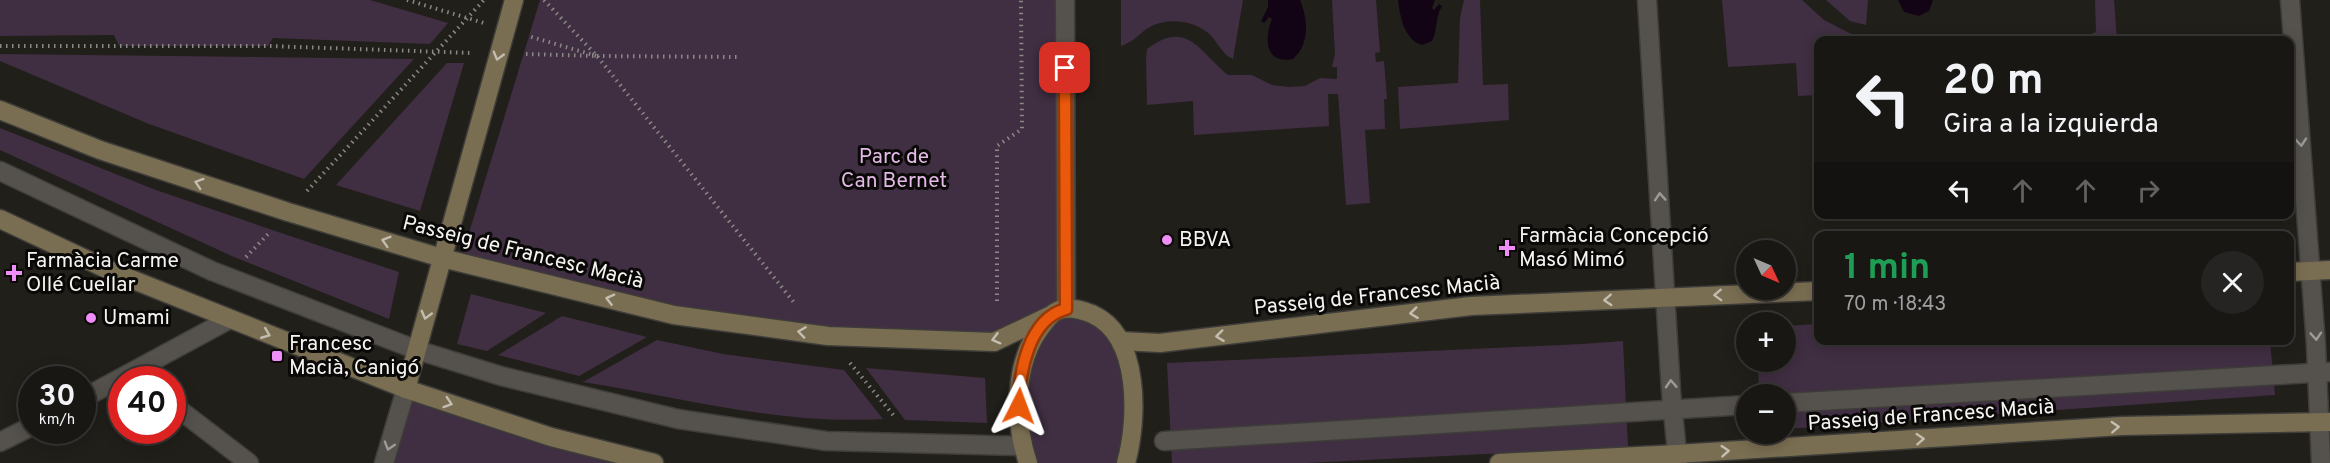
<!DOCTYPE html>
<html lang="es">
<meta charset="utf-8">
<style>
:root{--surface:#191714;--page:#262422;--text:#f1f3f6;--muted:#9f9fa0;--line:#373634}
body{margin:0;font-family:Overpass,sans-serif;background:var(--page);color:var(--text);height:100vh;display:flex;flex-direction:column;font-size:22px;white-space:nowrap}
*{box-sizing:border-box;margin:0}
p{font-size:20px;color:var(--muted)}
.icon{flex:none;width:33px;height:33px;fill:none;stroke:currentColor;stroke-width:2;stroke-linecap:round;stroke-linejoin:round}
.map{position:relative;flex:1;overflow:hidden}
.drawer{position:absolute;left:1814px;top:231px;width:480px;height:114px;display:flex;flex-direction:column;background:var(--surface);border-radius:12px;box-shadow:0 3px 15px #0003,0 0 0 2px var(--line)}
.drawer>*{flex:none}
.hud{position:absolute;left:1814px;top:36px;width:480px;height:183px;border-radius:12px;box-shadow:0 3px 15px #0003,0 0 0 2px var(--line);background:#191714;color:var(--text);overflow:hidden}
.needle{width:39px;rotate:134deg}
.fabs{position:absolute;left:1736px;top:240px;display:grid;gap:12px}
.fabs a{display:grid;place-items:center;width:60px;height:60px;border-radius:50%;background:var(--surface);box-shadow:0 3px 15px #0003,0 0 0 2px var(--line);font-size:30px}
.speed{position:absolute;left:18px;top:366px;display:flex;gap:12px;font-size:30px;font-weight:700;text-align:center}
.speed>*{display:grid;place-content:center;width:78px;height:78px;border-radius:50%;background:var(--surface);box-shadow:0 3px 15px #0003,0 0 0 2px var(--line);line-height:1}
.speed small{font-size:15px;font-weight:400}
.speed .limit{border:9px solid #d22;background:#fff;color:#111}
.pin{position:absolute;display:grid;place-items:center;width:51px;height:51px;color:#fff;margin:-26px;border-radius:12px;box-shadow:0 3px 9px #0006}
.me{position:absolute;width:66px;margin:-33px;rotate:3deg;stroke-linejoin:round;filter:drop-shadow(0 0 4px #0008)}
.turn{display:flex;align-items:center;gap:21px;height:126px;padding:0 30px;font-size:27px}
.turn .icon{width:78px;height:78px;stroke-width:2.5}
.turn b{display:block;font-size:42px;line-height:51px}
.lanes{display:flex;align-items:center;height:57px;padding:0 30px;background:#0003;justify-content:center;gap:30px;direction:ltr}
.lanes .off{opacity:.35}
.round{display:grid;place-items:center;flex:none;width:63px;height:63px;border-radius:32px;background:var(--page)}
.head{display:flex;align-items:center;justify-content:space-between;height:102px;padding:0 30px}
h1{font-size:36px;font-weight:700;line-height:45px;color:#1e9e55}
.map>svg:first-child{display:block}
</style>
<div class="map">
<svg width="2330" height="463" viewBox="0 0 2330 463">
<rect width="100%" height="100%" fill="#211f1a"/>
<!-- green -->
<g fill="#402e42">
<polygon points="0,0 370,0 448,23 430,44 273,38 268,46 119,46 114,35 0,36"/>
<polygon points="540,0 1065,0 1066,308 1085,311 1126,356 1126,463 1028,463 1020,419 1036,333 994,342 670,316 461,259"/>
<path d="M1121,0H1243L1233,59C1222,55 1217,40 1207,32C1191,20 1166,17 1148,28C1138,35 1133,42 1121,46Z"/>
<path d="M1332,0H1376L1380,52L1375,53L1376,62L1384,61L1387,99H1384L1385,129L1365,130L1370,203L1346,205L1338,94H1328L1329,126L1194,135L1193,101L1147,105L1146,59L1147,49C1188,18 1200,53 1228,75H1252L1272,85L1289,87L1305,86L1320,78L1337,79V67H1332L1335,54Z"/>
<polygon points="1464,0 1480,0 1483,85 1508,84 1509,120 1400,129 1398,87 1458,83 1460,18"/>
<polygon points="1722,0 1802,0 1824,20 1863,40 1818,40 1818,95 1798,96 1796,63 1728,67"/>
<polygon points="1826,0 1868,0 1866,25 1850,21"/>
<polygon points="2095,0 2114,0 2117,40 2075,40 2096,32"/>
<polygon points="0,54 414,59 304,179 149,124 0,61"/>
<polygon points="447,63 464,63 420,211 336,185"/>
<polygon points="0,128 156,190 287,235 399,272 389,319 234,257 0,150"/>
<polygon points="471,294 546,313 487,351 457,344"/>
<polygon points="562,316 647,337 579,376 498,355"/>
<polygon points="1818,324 1818,340 2270,341 2275,395 1785,429 1785,394 1759,394 1758,362 1785,362 1785,326"/>
<path d="M657,340L723,354L844,370L883,419C782,425 682,398 583,382Z"/>
<polygon points="1623,341 1628,447 1307,463 1172,463 1167,363 1582,344"/>
<polygon points="866,368 985,378 987,423 905,420"/>
<polygon points="406,389 654,463 384,463"/>
</g>
<!-- water -->
<g fill="#130415">
<path d="M1268,0H1300C1308,19 1310,45 1293,59C1265,65 1264,38 1272,19L1269,17L1264,23L1261,21L1268,7Z"/>
<path d="M1398,0H1435L1432,8L1434,10L1439,4L1442,6C1435,17 1438,29 1432,41L1422,45C1404,40 1400,16 1398,0Z"/>
<polygon points="1898,0 1933,0 1929,11 1919,16 1904,12"/>
</g>
<g fill="none" stroke-linecap="round" stroke-linejoin="round">
<!-- street casing -->
<g stroke="#3e3d39" stroke-width="21">
<g id="street">
<polyline points="1065,0 1066,309"/>
<polyline points="1647,0 1671,391 1678,463"/>
<polyline points="2290,0 2316,345 2321,463"/>
<polyline points="0,171 212,271 417,350 501,376 678,419 826,441 1023,446"/>
<polyline points="82,399 230,319"/>
<polyline points="1785,403 2330,372"/>
<polyline points="172,404 249,463"/>
<polyline points="1164,441 1746,405"/>
<polyline points="0,442 32,426"/>
<polyline points="384,463 406,389"/>
</g>
</g>
<!-- secondary casing -->
<g stroke="#3e3d39" stroke-width="21">
<g id="secondary">
<polyline points="0,110 100,150 288,212 442,258 674,315 828,336 994,342 1049,316"/>
<polyline points="0,219 111,271 406,389 551,437 654,463"/>
<polyline points="2289,272 2330,270"/>
<polyline points="1121,341 1160,343 1471,306 1818,291"/>
<polyline points="406,389 514,0"/>
<path d="M1028,463C1014,421 1013,364 1041,327C1046,321 1050,314 1057,311C1067,306 1082,310 1092,314C1141,336 1138,420 1126,463"/>
<polyline points="1499,463 1677,454 2121,426 2330,422"/>
</g>
</g>
<!-- path -->
<g stroke="#8b8985" stroke-width="4" stroke-dasharray="1.5 4.5" stroke-linecap="butt">
<polyline points="407,0 484,23"/>
<polyline points="544,0 597,56 796,305"/>
<polyline points="0,46 268,46 473,53"/>
<polyline points="526,54 597,56 528,36"/>
<polyline points="597,56 740,57"/>
<polyline points="307,191 484,0"/>
<polyline points="246,257 270,232"/>
<polyline points="997,301 997,146 1022,129 1021,0"/>
<polyline points="850,363 895,417"/>
</g>
<!-- street -->
<use href="#street" stroke="#55524d" stroke-width="18"/>
<!-- secondary -->
<use href="#secondary" stroke="#7a6e52" stroke-width="18"/>
</g>
<!-- one-way arrows -->
<defs><path id="oneway-chevron" d="M-2-3.5L2.5 0L-2 3.5" fill="none" stroke-width="1.6" stroke-linecap="round" stroke-linejoin="round" transform="scale(1.5)"/></defs>
<g stroke="#c4beb1">
<use href="#oneway-chevron" transform="translate(498 56) rotate(106)"/>
<use href="#oneway-chevron" transform="translate(199 183) rotate(-162)"/>
<use href="#oneway-chevron" transform="translate(386 241) rotate(-163)"/>
<use href="#oneway-chevron" transform="translate(1718 295) rotate(178)"/>
<use href="#oneway-chevron" transform="translate(610 299) rotate(-166)"/>
<use href="#oneway-chevron" transform="translate(1608 300) rotate(177)"/>
<use href="#oneway-chevron" transform="translate(1414 313) rotate(173)"/>
<use href="#oneway-chevron" transform="translate(426 315) rotate(105)"/>
<use href="#oneway-chevron" transform="translate(802 332) rotate(-172)"/>
<use href="#oneway-chevron" transform="translate(266 334) rotate(22)"/>
<use href="#oneway-chevron" transform="translate(1220 336) rotate(173)"/>
<use href="#oneway-chevron" transform="translate(996 339) rotate(165)"/>
<use href="#oneway-chevron" transform="translate(448 403) rotate(18)"/>
<use href="#oneway-chevron" transform="translate(2115 427) rotate(-3)"/>
<use href="#oneway-chevron" transform="translate(1920 439) rotate(-4)"/>
<use href="#oneway-chevron" transform="translate(1725 451) rotate(-4)"/>
</g>
<g stroke="#9d9b97">
<use href="#oneway-chevron" transform="translate(2301 142) rotate(85)"/>
<use href="#oneway-chevron" transform="translate(1660 197) rotate(-94)"/>
<use href="#oneway-chevron" transform="translate(2316 336) rotate(86)"/>
<use href="#oneway-chevron" transform="translate(1671 384) rotate(-93)"/>
<use href="#oneway-chevron" transform="translate(389 446) rotate(107)"/>
</g>
<g fill="none" stroke-linecap="round" stroke-linejoin="round">
<!-- route casing -->
<g stroke="#983908" stroke-width="15">
<path id="route" d="M1019,406C1019,373 1028,319 1066,309L1065,68"/>
</g>
<!-- route -->
<use href="#route" stroke="#ea580c" stroke-width="10"/>
</g>
<!-- markers -->
<g fill="#ee8cf8" stroke="#0a0907" stroke-width="2">
<circle cx="1167" cy="240" r="6"/>
<path d="M1504 239h6v6h6v6h-6v6h-6v-6h-6v-6h6z"/>
<path d="M11 264h6v6h6v6h-6v6h-6v-6h-6v-6h6z"/>
<circle cx="91" cy="318" r="6"/>
<rect x="271" y="350" width="12" height="12" rx="3"/>
</g>
<g text-anchor="middle" dominant-baseline="central" stroke-width="6" stroke-linejoin="round" paint-order="stroke">
<!-- park labels -->
<g font-size="21" fill="#e3bae6" stroke="#0a0907">
<text x="894" y="157">Parc de<tspan x="894" dy="24">Can Bernet</tspan></text>
</g>
<!-- poi labels -->
<g font-size="21" fill="#f6f4f1" stroke="#0a0907" text-anchor="start">
<text x="1519" y="236">Farmàcia Concepció<tspan x="1519" dy="24">Masó Mimó</tspan></text>
<text x="1179" y="240">BBVA</text>
<text x="26" y="261">Farmàcia Carme<tspan x="26" dy="24">Ollé Cuellar</tspan></text>
<text x="103" y="318">Umami</text>
<text x="289" y="344">Francesc<tspan x="289" dy="24">Macià, Canigó</tspan></text>
</g>
<!-- street labels -->
<g font-size="21" fill="#f6f4f1" stroke="#0a0907">
<text transform="translate(523 253) rotate(14)">Passeig de Francesc Macià</text>
<text transform="translate(1377 296) rotate(-6)">Passeig de Francesc Macià</text>
<text transform="translate(1931 416) rotate(-4)">Passeig de Francesc Macià</text>
</g>
</g>
</svg>
<div class="fabs">
<a><svg class="needle" viewBox="-14 -14 28 28"><path d="M0-13l5 13h-10z" fill="#e53935"/><path d="M0 13l5-13h-10z" fill="#9f9fa0"/></svg></a>
<a>+</a>
<a>−</a>
</div>
<div class="speed"><div>30<small>km/h</small></div><div class="limit">40</div></div>
<div class="pin" style="left:1065px;top:68px;background:#d93025"><svg class="icon" aria-label="arrive" viewBox="0 0 24 24"><path d="M6 21V4h12l-3 4 3 4H6"/></svg></div>
<svg class="me" style="left:1019px;top:406px" viewBox="-20 -20 40 40"><path d="M0-17L14 15 0 8-14 15z" fill="#ea580c" stroke="#fff" stroke-width="4"/></svg>
<div class="hud">
<div class="turn"><svg class="icon" aria-label="left" viewBox="0 0 24 24"><path d="M17 20v-9H6M10 6l-5 5 5 5"/></svg><div><b>20 m</b>Gira a la izquierda</div></div>
<div class="lanes"><svg class="icon" aria-label="left" viewBox="0 0 24 24"><path d="M17 20v-9H6M10 6l-5 5 5 5"/></svg><svg class="icon off" aria-label="ahead" viewBox="0 0 24 24"><path d="M12 20V5M6 11l6-6 6 6"/></svg><svg class="icon off" aria-label="ahead" viewBox="0 0 24 24"><path d="M12 20V5M6 11l6-6 6 6"/></svg><svg class="icon off" aria-label="right" viewBox="0 0 24 24"><path d="M7 20v-9h11M14 6l5 5-5 5"/></svg></div>
</div>
<section class="drawer">
<div class="head"><div><h1>1 min</h1><p>70 m · 18:43</p></div><a class="round"><svg class="icon" aria-label="close" viewBox="0 0 24 24"><path d="M6 6l12 12M18 6L6 18"/></svg></a></div>
</section>
</div>
